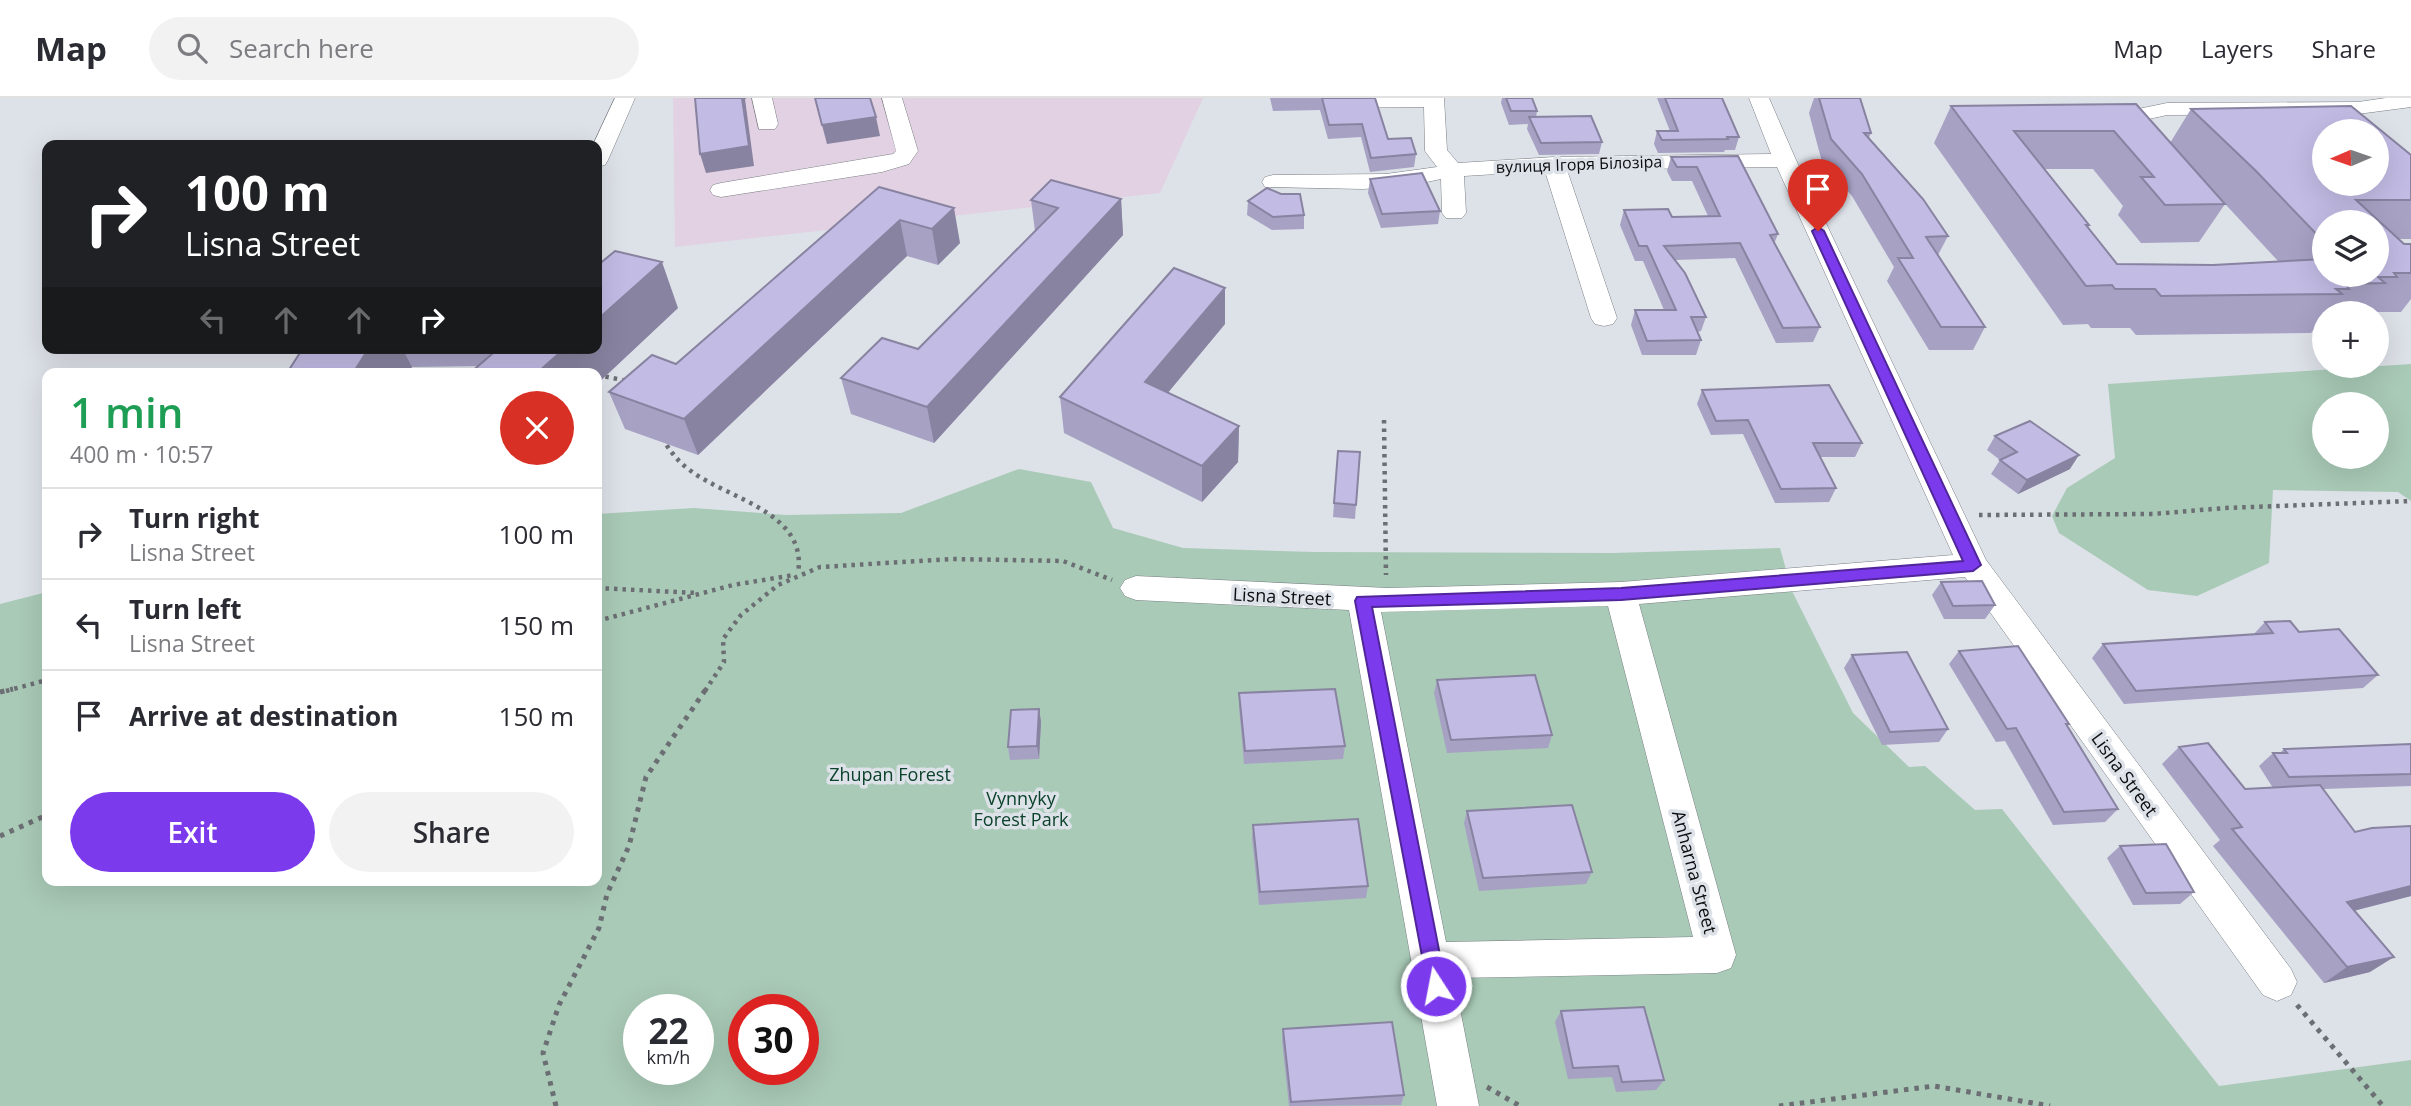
<!DOCTYPE html>
<meta charset="utf-8">
<style>
:root{--surface:#fff;--page:#f2f2f3;--text:#2b2b33;--muted:#7c7c81;--line:#e1e1e2;--accent:#7c3aed}
body{margin:0;font-family:"Open Sans",sans-serif;background:var(--page);color:var(--text);height:100vh;display:flex;flex-direction:column;font-size:26px;white-space:nowrap}
*{box-sizing:border-box;margin:0}
p{font-size:23px;color:var(--muted)}
.icon{flex:none;width:38px;height:38px;fill:none;stroke:currentColor;stroke-width:2;stroke-linecap:round;stroke-linejoin:round}
.map{position:relative;flex:1;overflow:hidden}
.side{position:absolute;left:42px;top:270px;width:560px;height:518px;display:flex;flex-direction:column;background:var(--surface);border-radius:14px;box-shadow:0 7px 28px #0002}
.side>*{flex:none}
.banner{position:absolute;left:42px;top:42px;width:560px;height:214px;border-radius:14px;box-shadow:0 7px 28px #0002;background:#202124;color:#fff;overflow:hidden}
.needle{width:46px;rotate:268deg}
.fabs{position:absolute;left:2312px;top:21px;display:grid;gap:14px}
.fabs a{display:grid;place-items:center;width:77px;height:77px;border-radius:50%;background:var(--surface);box-shadow:0 7px 28px #0002;font-size:35px}
.speed{position:absolute;left:623px;top:896px;display:flex;gap:14px;font-size:35px;font-weight:700;text-align:center}
.speed>*{display:grid;place-content:center;width:91px;height:91px;border-radius:50%;background:var(--surface);box-shadow:0 7px 28px #0002;line-height:1}
.speed small{font-size:18px;font-weight:400}
.speed .limit{border:10px solid #d22;background:#fff;color:#111}
.pin{position:absolute;display:grid;place-items:center;width:60px;height:60px;color:#fff;margin:-72px -30px;border-radius:50% 50% 50% 0;rotate:-45deg;box-shadow:0 0 7px #0007}
.pin .icon{rotate:45deg}
.me{position:absolute;width:77px;margin:-38px;rotate:349deg;stroke-linejoin:round;filter:drop-shadow(0 0 5px #0008)}
.turn{display:flex;align-items:center;gap:24px;height:147px;padding:0 28px;font-size:32px}
.turn .icon{width:91px;height:91px;stroke-width:2.5}
.turn b{display:block;font-size:49px;line-height:60px}
.lanes{display:flex;align-items:center;height:66px;padding:0 28px;background:#0003;justify-content:center;gap:35px;direction:ltr}
.lanes .off{opacity:.35}
.round{display:grid;place-items:center;flex:none;width:74px;height:74px;border-radius:37px;background:var(--page)}
.head{display:flex;align-items:center;justify-content:space-between;height:119px;padding:0 28px}
h1{font-size:42px;font-weight:600;line-height:52px;color:#1e9e55}
.button{display:flex;gap:14px;margin-top:auto;padding:14px 28px}
.button a{flex:1;height:80px;border-radius:42px;background:var(--accent);color:#fff;font-size:28px;font-weight:600;line-height:80px;text-align:center}
.button a+a{background:var(--page);color:var(--text)}
ul{padding:0;list-style:none}
li{display:flex;align-items:center;gap:21px;height:91px;padding:0 28px;border-top:2px solid var(--line)}
li div{flex:1}
li b{display:block;font-size:26px}
li em{font-style:normal}
header{display:flex;align-items:center;gap:42px;box-sizing:border-box;height:98px;padding:0 35px;background:var(--surface);border-bottom:2px solid var(--line)}
header strong{font-size:33px}
nav{display:flex;gap:38px;margin-inline-start:auto;font-size:24px}
.search{width:490px;height:63px;background:var(--page);display:flex;align-items:center;gap:18px;box-sizing:border-box;padding:0 24px;border-radius:38px;color:var(--muted);font-size:26px}
.map>svg:first-child{display:block}
</style>
<header>
<strong>Map</strong>
<div class="search"><svg class="icon" aria-label="search" viewBox="0 0 24 24"><circle cx="10" cy="10" r="6"/><path d="M15 15l6 6"/></svg>Search here</div>
<nav><a>Map</a><a>Layers</a><a>Share</a></nav>
</header>
<div class="map">
<svg width="2411" height="1008" viewBox="0 0 2411 1008">
<rect width="100%" height="100%" fill="#dde1e8"/>
<!-- medical -->
<polygon fill="#e2d1e2" points="673,0 1203,0 1160,95 675,149"/>
<!-- green -->
<g fill="#a9cab7" fill-rule="evenodd">
<path d="M2411,266V403L2398,394L2273,392L2269,465L2197,498L2148,492L2059,435L2052,418L2067,390L2115,360L2108,286ZM2324,306H2376V359H2324Z"/>
<path d="M1019,371L1091,384L1113,430L1183,450L1315,454L1613,455L1780,450L1792,493L1853,615L1909,669L1925,668L1975,712L2002,711L2219,988L2411,962V1008H0V506L47,494V782H597V416L694,410L786,417L901,415ZM639,912H698V971H639ZM744,912H803V971H744Z"/>
</g>
<g fill="none" stroke-linecap="round" stroke-linejoin="round">
<!-- minor casing -->
<g stroke="#7a7f84" stroke-width="1">
<g id="minor">
<polygon points="615,0 635,0 608,62 605,67 597,69 597,47 593,47"/>
<polygon points="752,0 772,0 778,26 775,31 759,31"/>
<polygon points="882,0 902,0 918,53 909,66 882,74 721,99 713,97 710,92 713,87 721,85 893,56 896,53"/>
<path d="M1326,0H1444L1447,52L1458,65L1554,59L1771,56L1749,0H1769L1796,62L1986,462L2291,871L2297,884L2291,897L2277,903L2263,897L1965,479L1639,506L1736,857L1731,870L1717,875L1454,880L1479,1008H1437L1349,512L1136,502L1125,498L1120,490L1125,482L1136,478L1388,490L1621,484L1953,457L1777,69L1567,72L1617,220L1613,226L1604,228L1595,226L1591,220L1545,73L1464,78L1466,115L1462,120H1446L1442,115L1441,81L1408,88L1363,91L1265,89L1262,84L1265,79L1273,77L1386,76L1437,69L1425,53L1424,9L1334,10L1327,8L1323,4ZM1608,508L1693,839L1446,844L1381,514Z"/>
<polygon points="2386,0 2411,0 2411,9 2358,16 2167,17 2122,27 2114,26 2111,21 2114,16 2167,5 2358,4"/>
</g>
</g>
<!-- path-far1 -->
<g stroke="#6b6e72" stroke-width="4.5" stroke-dasharray="3.5 5" stroke-linecap="butt">
<polyline points="597,277 628,283"/>
<polyline points="1384,322 1386,477"/>
<path d="M662,340C670,353 678,364 691,373C728,401 808,414 798,475"/>
<polyline points="1979,417 2153,416 2225,410 2411,403"/>
<polyline points="597,490 697,495"/>
<polyline points="597,523 733,487 794,477"/>
<polyline points="6,593 47,582"/>
<polyline points="705,593 724,564 723,541 741,517 778,487 820,469 953,461 1063,463 1112,482"/>
</g>
<!-- path -->
<g stroke="#6b6e72" stroke-width="5" stroke-dasharray="4.5 6" stroke-linecap="butt">
<polyline points="0,594 13,591"/>
<polyline points="0,738 47,717"/>
<polyline points="2297,907 2383,1008"/>
<polyline points="1487,989 1520,1008"/>
<polyline points="556,1008 543,955 559,907 599,830 607,796 629,748 646,679 706,591"/>
<polyline points="1779,1008 1934,988 2050,1008"/>
</g>
<!-- minor -->
<use href="#minor" fill="#fff" fill-rule="evenodd"/>
</g>
<!-- wall -->
<g fill="#a7a1c4" fill-rule="evenodd">
<polygon points="1270,0 1321,0 1416,56 1414,69 1370,74 1361,39 1328,41 1320,12 1273,13"/>
<polygon points="1502,0 1532,0 1537,13 1536,19 1602,44 1599,56 1539,57 1527,31 1528,26 1509,27 1501,5"/>
<polygon points="1657,0 1722,0 1739,39 1735,52 1725,52 1724,54 1658,55 1654,46 1657,33 1670,33"/>
<polygon points="1814,0 1860,0 1871,35 1869,40 1948,138 1938,157 1985,229 1973,252 1929,252 1887,183 1894,169 1852,98 1822,64 1809,15"/>
<path d="M2136,6L2170,45L2191,11L2411,57V141H2398L2404,146H2411V201L2401,214H2368L2367,215H2324V225H2322L2318,229H2316L2311,235L2136,237L2130,230H2091L2088,226L2063,227L1934,45L1951,8ZM2044,71H2093L2123,108L2118,117L2141,145L2199,144L2225,106L2215,95L2278,163L2213,167L2117,166L2088,130L2089,127ZM2324,124L2376,177H2324Z"/>
<polygon points="1738,58 1778,136 1774,146 1820,229 1813,244 1776,245 1735,160 1675,162 1706,219 1701,233 1697,234 1701,242 1696,257 1642,257 1631,227 1635,212 1664,212 1643,163 1635,163 1620,127 1624,112 1672,119 1708,118 1692,83 1672,83 1667,73 1671,59"/>
<polygon points="1370,81 1440,113 1438,126 1381,130 1368,95"/>
<polygon points="879,89 960,145 938,167 907,158 698,357 625,331 609,294 676,266"/>
<polygon points="1121,101 1123,137 934,345 851,316 841,280 918,251 1035,133 1031,102"/>
<polygon points="1248,103 1304,117 1304,131 1272,132 1247,117"/>
<polygon points="678,210 597,286 597,275 478,268 412,269 303,250 597,250"/>
<polygon points="1225,226 1168,294 1239,328 1238,364 1202,404 1064,335 1060,299"/>
<polygon points="1702,292 1862,345 1855,359 1820,359 1836,390 1829,404 1775,405 1743,336 1711,337 1697,306"/>
<polygon points="1995,338 2070,371 2018,396 1991,376 2000,362 1987,352"/>
<polygon points="1338,353 1356,407 1355,421 1333,419"/>
<polygon points="1941,484 1995,507 1985,521 1944,521 1932,497"/>
<polygon points="2265,524 2299,534 2378,577 2363,590 2124,606 2092,560 2103,546 2253,537"/>
<polygon points="1959,553 2069,626 2067,628 2118,711 2105,724 2053,727 2005,643 1996,644 1949,566"/>
<polygon points="1852,557 1948,631 1939,644 1882,647 1844,570"/>
<polygon points="1437,582 1552,637 1548,650 1447,655 1434,595"/>
<polygon points="1239,595 1345,648 1343,661 1244,666 1239,609"/>
<polygon points="1039,611 1041,624 1039,661 1010,662 1008,649"/>
<polygon points="2411,646 2411,688 2323,691 2355,734 2411,798 2354,813 2370,874 2324,885 2213,748 2220,742 2162,666 2179,649 2245,691 2273,690 2259,668 2273,655 2280,655 2284,651"/>
<polygon points="1467,713 1592,774 1586,786 1479,793 1464,725"/>
<polygon points="1253,727 1368,788 1366,800 1259,807 1252,740"/>
<polygon points="2120,748 2194,794 2180,806 2133,807 2107,760"/>
<polygon points="1561,913 1664,982 1656,992 1616,994 1612,979 1568,981 1555,924"/>
<polygon points="1283,931 1404,997 1401,1007 1289,1008 1282,942"/>
</g>
<!-- shaded-wall -->
<g fill="#8883a0">
<polygon points="742,0 747,0 745,1 754,68 706,75 700,56"/>
<polygon points="876,19 880,38 827,46 822,27"/>
<polygon points="1121,101 1123,137 934,345 927,309"/>
<polygon points="954,110 960,145 938,167 932,131"/>
<polygon points="900,122 907,158 698,357 684,321"/>
<polygon points="662,164 678,210 597,286 597,275 537,275 565,250 597,250 597,222"/>
<polygon points="1225,190 1225,226 1147,320 1145,284"/>
<polygon points="369,250 402,250 412,269 409,275 353,275"/>
<polygon points="490,250 508,250 499,267"/>
<polygon points="1239,328 1238,364 1202,404 1202,368"/>
<polygon points="2079,357 2070,371 2018,396 2027,382"/>
<polygon points="1039,611 1041,624 1039,661 1037,648"/>
<polygon points="2411,788 2411,798 2325,820 2347,804"/>
<polygon points="2394,859 2370,874 2324,885 2347,869"/>
</g>
<!-- building -->
<g fill="#c2bbe4" stroke="#8883a0" stroke-width="2" fill-rule="evenodd">
<polygon points="695,0 742,0 749,48 700,56"/>
<polygon points="815,0 870,0 876,19 822,27"/>
<polygon points="1322,0 1375,0 1388,41 1411,40 1416,56 1371,60 1362,26 1329,27"/>
<polygon points="1506,0 1532,0 1537,13 1511,13"/>
<polygon points="1665,0 1722,0 1739,39 1727,39 1728,41 1662,42 1657,33 1678,33"/>
<polygon points="1819,0 1860,0 1871,35 1864,35 1923,101 1948,138 1926,139 1985,229 1941,229 1898,160 1913,160 1862,76 1831,41"/>
<path d="M2136,6L2225,106L2165,107L2141,79H2154L2114,33H2014L2089,127H2086L2117,166L2213,167L2324,161V177H2376V124H2324V144L2256,73L2191,11L2351,8L2411,57V102H2356L2404,146H2411V175H2394L2397,179H2378L2385,185L2345,186L2349,191H2336L2342,196L2161,198L2155,191H2115L2112,187L2086,188L1951,8ZM2324,33H2376V86H2324Z"/>
<polygon points="1591,18 1602,44 1541,45 1529,19"/>
<polygon points="1738,58 1778,136 1770,137 1820,229 1783,230 1740,145 1664,148 1685,175 1706,219 1691,219 1701,242 1647,243 1635,212 1676,212 1647,148 1639,148 1624,112 1668,111 1672,119 1720,118 1697,69 1677,69 1671,59"/>
<polygon points="1422,75 1440,113 1382,116 1370,81"/>
<polygon points="1051,82 1121,101 927,309 841,280 882,240 918,251 1058,110 1031,102"/>
<polygon points="879,89 954,110 932,131 900,122 684,321 609,294 652,257 676,266"/>
<polygon points="1267,90 1281,96 1300,96 1304,117 1273,119 1248,103"/>
<polygon points="615,153 662,164 597,222 597,168"/>
<polygon points="1174,170 1225,190 1145,284 1239,328 1202,368 1060,299"/>
<polygon points="303,250 369,250 353,275 287,275"/>
<polygon points="499,250 565,250 537,275 470,275"/>
<polygon points="1829,287 1862,345 1813,345 1836,390 1781,391 1748,322 1716,323 1702,292"/>
<polygon points="2030,323 2079,357 2027,382 2000,362 2017,354 1995,338"/>
<polygon points="1338,353 1360,354 1356,407 1334,405"/>
<polygon points="1982,483 1995,507 1953,508 1941,484"/>
<polygon points="2290,523 2299,534 2339,531 2378,577 2136,593 2103,546 2273,535 2265,524"/>
<polygon points="2018,548 2069,626 2066,626 2118,711 2064,714 2016,630 2007,631 1959,553"/>
<polygon points="1907,554 1948,631 1890,634 1852,557"/>
<polygon points="1535,577 1552,637 1451,642 1437,582"/>
<polygon points="1335,591 1345,648 1245,653 1239,595"/>
<polygon points="1039,611 1037,648 1008,649 1011,612"/>
<polygon points="2208,645 2245,691 2320,687 2355,734 2372,730 2411,728 2411,788 2347,804 2394,859 2347,869 2232,731 2242,729 2179,649"/>
<polygon points="2411,646 2411,676 2289,679 2273,655 2287,655 2284,651"/>
<polygon points="1572,707 1592,774 1483,780 1467,713"/>
<polygon points="1358,721 1368,788 1260,794 1253,727"/>
<polygon points="2166,746 2194,794 2146,795 2120,748"/>
<polygon points="1644,909 1664,982 1622,984 1618,968 1573,970 1561,913"/>
<polygon points="1392,924 1404,997 1291,1004 1283,931"/>
</g>
<!-- route -->
<polygon fill="#7c3aed" stroke="#51269a" stroke-width="2" points="1818,129 1824,133 1981,467 1973,473 1621,502 1372,509 1446,888 1443,895 1436,898 1429,895 1355,503 1357,499 1621,490 1963,463 1812,133"/>
<g text-anchor="middle" dominant-baseline="central" stroke-width="7" stroke-linejoin="round" paint-order="stroke">
<!-- far-street labels -->
<g font-size="16" fill="#0b0d0f" stroke="#dde1e8">
<text transform="translate(1579 66) rotate(-2)">вулиця Ігоря Білозіра</text>
</g>
<!-- street labels -->
<g font-size="18" fill="#0b0d0f" stroke="#dde1e8">
<text transform="translate(1282 498) rotate(3)">Lisna Street</text>
<text transform="translate(2125 676) rotate(54)">Lisna Street</text>
<text transform="translate(1695 774) rotate(75)">Anharna Street</text>
</g>
<!-- park labels -->
<g font-size="18" fill="#0b422b" stroke="#dde1e8">
<text x="890" y="676">Zhupan Forest</text>
<text x="1021" y="700">Vynnyky<tspan x="1021" dy="21">Forest Park</tspan></text>
</g>
</g>
</svg>
<div class="fabs">
<a><svg class="needle" viewBox="-14 -14 28 28"><path d="M0-13l5 13h-10z" fill="#e53935"/><path d="M0 13l5-13h-10z" fill="#7c7c81"/></svg></a>
<a><svg class="icon" aria-label="layers" viewBox="0 0 24 24"><path d="M12 4l9 5-9 5-9-5zM3 14l9 5 9-5"/></svg></a>
<a>+</a>
<a>−</a>
</div>
<div class="speed"><div>22<small>km/h</small></div><div class="limit">30</div></div>
<div class="pin" style="left:1818px;top:133px;background:#d93025"><svg class="icon" aria-label="arrive" viewBox="0 0 24 24"><path d="M6 21V4h12l-3 4 3 4H6"/></svg></div>
<svg class="me" style="left:1436px;top:888px" viewBox="-20 -20 40 40"><circle r="17" fill="#7c3aed" stroke="#fff" stroke-width="3"/><path d="M0-11L8 9 0 5-8 9z" fill="#fff"/></svg>
<div class="banner">
<div class="turn"><svg class="icon" aria-label="right" viewBox="0 0 24 24"><path d="M7 20v-9h11M14 6l5 5-5 5"/></svg><div><b>100 m</b>Lisna Street</div></div>
<div class="lanes"><svg class="icon off" aria-label="left" viewBox="0 0 24 24"><path d="M17 20v-9H6M10 6l-5 5 5 5"/></svg><svg class="icon off" aria-label="ahead" viewBox="0 0 24 24"><path d="M12 20V5M6 11l6-6 6 6"/></svg><svg class="icon off" aria-label="ahead" viewBox="0 0 24 24"><path d="M12 20V5M6 11l6-6 6 6"/></svg><svg class="icon" aria-label="right" viewBox="0 0 24 24"><path d="M7 20v-9h11M14 6l5 5-5 5"/></svg></div>
</div>
<section class="side">
<div class="head"><div><h1>1 min</h1><p>400 m · 10:57</p></div><a class="round" style="background:#d93025;color:#fff"><svg class="icon" aria-label="close" viewBox="0 0 24 24"><path d="M6 6l12 12M18 6L6 18"/></svg></a></div>
<ul>
<li><svg class="icon" aria-label="right" viewBox="0 0 24 24"><path d="M7 20v-9h11M14 6l5 5-5 5"/></svg><div><b>Turn right</b><p>Lisna Street</p></div><em>100 m</em></li>
<li><svg class="icon" aria-label="left" viewBox="0 0 24 24"><path d="M17 20v-9H6M10 6l-5 5 5 5"/></svg><div><b>Turn left</b><p>Lisna Street</p></div><em>150 m</em></li>
<li><svg class="icon" aria-label="arrive" viewBox="0 0 24 24"><path d="M6 21V4h12l-3 4 3 4H6"/></svg><div><b>Arrive at destination</b></div><em>150 m</em></li>
</ul>
<div class="button"><a>Exit</a><a>Share</a></div>
</section>
</div>
